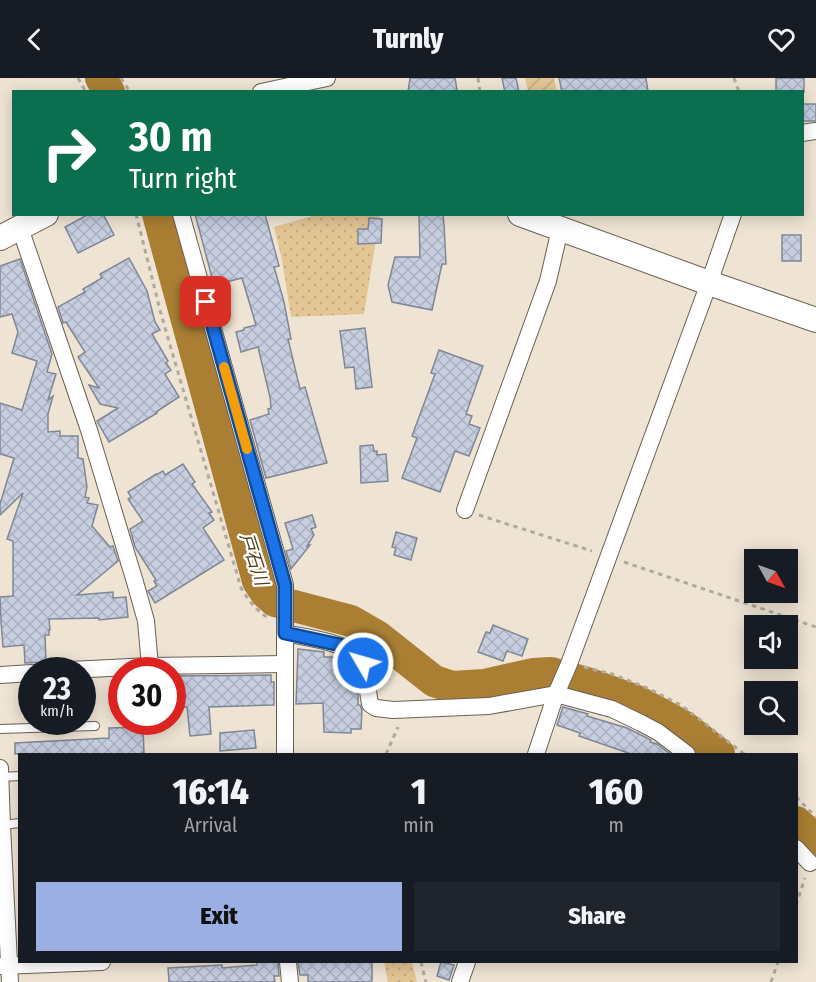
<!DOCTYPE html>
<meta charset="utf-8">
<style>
:root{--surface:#171b24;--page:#20242c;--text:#f1f3f6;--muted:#9ea1a6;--accent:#9cafe3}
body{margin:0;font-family:"Fira Sans Condensed","Noto Sans JP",sans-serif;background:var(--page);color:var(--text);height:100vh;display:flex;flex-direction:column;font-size:22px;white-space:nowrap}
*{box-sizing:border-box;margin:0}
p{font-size:20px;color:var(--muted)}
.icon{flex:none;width:33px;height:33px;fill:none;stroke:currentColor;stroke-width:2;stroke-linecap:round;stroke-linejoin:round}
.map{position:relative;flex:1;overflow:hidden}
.drawer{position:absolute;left:18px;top:675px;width:780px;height:210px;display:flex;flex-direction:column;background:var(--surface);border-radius:0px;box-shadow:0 3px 15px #0003}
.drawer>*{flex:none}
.guide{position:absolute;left:12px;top:12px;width:792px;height:126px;border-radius:0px;box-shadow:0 3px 15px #0003;background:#0b6e4f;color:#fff;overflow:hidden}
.needle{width:39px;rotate:130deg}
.tools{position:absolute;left:744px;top:471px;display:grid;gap:12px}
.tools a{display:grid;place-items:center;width:54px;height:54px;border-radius:0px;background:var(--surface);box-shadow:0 3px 15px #0003;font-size:30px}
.speed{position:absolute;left:18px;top:579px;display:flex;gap:12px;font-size:30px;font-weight:700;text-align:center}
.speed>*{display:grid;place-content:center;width:78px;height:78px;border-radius:50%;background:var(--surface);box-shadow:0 3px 15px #0003;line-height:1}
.speed small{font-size:15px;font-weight:400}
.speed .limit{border:9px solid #d22;background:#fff;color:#111}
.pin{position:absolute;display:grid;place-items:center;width:51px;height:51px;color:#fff;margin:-26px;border-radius:12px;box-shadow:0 3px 9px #0006}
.me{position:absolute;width:66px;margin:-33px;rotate:308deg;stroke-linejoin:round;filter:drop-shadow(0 0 4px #0008)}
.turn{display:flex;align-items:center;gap:21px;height:126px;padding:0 18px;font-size:27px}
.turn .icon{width:78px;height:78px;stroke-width:2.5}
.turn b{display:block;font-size:42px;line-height:51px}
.eta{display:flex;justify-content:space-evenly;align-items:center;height:102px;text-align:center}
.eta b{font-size:36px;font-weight:800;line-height:42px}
.action{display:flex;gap:12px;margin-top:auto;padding:12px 18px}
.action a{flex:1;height:69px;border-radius:0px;background:var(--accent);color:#111;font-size:24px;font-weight:800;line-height:69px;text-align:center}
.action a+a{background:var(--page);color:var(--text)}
header{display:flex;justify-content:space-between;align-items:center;height:78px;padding:0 18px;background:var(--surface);font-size:27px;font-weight:800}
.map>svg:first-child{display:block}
</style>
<header><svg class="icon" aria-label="back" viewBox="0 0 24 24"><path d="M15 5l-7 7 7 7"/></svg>Turnly<svg class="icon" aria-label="heart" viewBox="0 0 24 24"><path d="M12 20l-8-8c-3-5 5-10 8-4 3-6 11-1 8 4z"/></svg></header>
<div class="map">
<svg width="816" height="904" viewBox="0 0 816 904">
<defs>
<pattern id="grass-dots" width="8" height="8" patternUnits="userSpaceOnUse" patternTransform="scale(1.5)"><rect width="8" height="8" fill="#e4c594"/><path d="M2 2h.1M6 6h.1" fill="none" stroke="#c4aa80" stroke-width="1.8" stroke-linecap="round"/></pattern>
<pattern id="garden-furrows" width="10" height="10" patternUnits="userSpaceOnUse" patternTransform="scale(1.5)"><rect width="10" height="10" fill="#e4c594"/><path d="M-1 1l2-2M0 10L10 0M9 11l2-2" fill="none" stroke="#c4aa80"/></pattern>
<pattern id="building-cross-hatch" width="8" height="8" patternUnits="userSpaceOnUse" patternTransform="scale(1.5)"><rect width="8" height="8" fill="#c6cee0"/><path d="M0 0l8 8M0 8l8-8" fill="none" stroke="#abb1c0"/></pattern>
</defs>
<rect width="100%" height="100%" fill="#efe4d4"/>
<!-- grass -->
<g fill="url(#grass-dots)">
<polygon points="316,137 380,137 364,236 291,239 282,182 274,149"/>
<polygon points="384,884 412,884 417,904 388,904"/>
</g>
<!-- garden -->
<polygon fill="url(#garden-furrows)" points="525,0 554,0 557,13 528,13"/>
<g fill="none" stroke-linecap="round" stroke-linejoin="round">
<!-- river -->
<g stroke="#aa7f33" stroke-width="32">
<polyline points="101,0 109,14"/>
<polyline points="158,136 258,503 266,515 275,523 351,543 377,558 434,603 452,609 484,607 533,596 551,595 590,606 637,623 683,648 719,676"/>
<polyline points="796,744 816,762"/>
</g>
</g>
<!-- building -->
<g fill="url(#building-cross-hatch)" stroke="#7f8797" stroke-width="1.5">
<polygon points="410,0 455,0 457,12 448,14 408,14"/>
<polygon points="502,0 516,0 519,14 505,14"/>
<polygon points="559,0 646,0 648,14 562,14"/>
<rect x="776" y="0" width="28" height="14"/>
<rect x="802" y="26" width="14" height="17"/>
<polygon points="89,136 103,136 114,157 78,175 65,149"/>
<polygon points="195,136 265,136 279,188 274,189 284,224 291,261 288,261 300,311 305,309 327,385 266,400 250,342 269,336 268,331 271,330 270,319 258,269 241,274 236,254 244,252 244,250 256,247 242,200 214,207"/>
<polygon points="419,136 443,136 444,147 446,186 442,186 432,232 392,224 388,207 395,179 420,179"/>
<polygon points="369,140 382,141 381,165 358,166 358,151 368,151"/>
<rect x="782" y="157" width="19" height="26"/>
<polygon points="129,180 147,213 155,244 160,252 152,256 168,283 166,285 171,292 165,296 179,319 156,334 157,335 109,364 97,343 118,330 100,326 89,307 99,310 78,279 85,274 66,244 63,245 58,229 85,214 83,211 102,200 100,196"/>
<polygon points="20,181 52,276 47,294 56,296 48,322 53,318 48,336 48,354 60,353 60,358 78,358 78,380 83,381 87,409 85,419 89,420 87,425 98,427 92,448 110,469 113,468 118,483 77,517 113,514 113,520 126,519 128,539 99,542 99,540 49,541 50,552 49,552 49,557 45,557 46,584 25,585 24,567 3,569 1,543 0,519 13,518 13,463 7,461 23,415 0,437 0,426 14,380 0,376 0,325 22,332 37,283 12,275 18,254 12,236 0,239 0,188"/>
<polygon points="365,250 372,309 356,311 354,289 345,290 340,253"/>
<polygon points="439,272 483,288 466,336 472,338 469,346 480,350 469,378 455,373 440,414 402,400 417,360 412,358 435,296 431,295"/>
<polygon points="373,367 374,373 377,373 377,377 386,376 388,403 361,405 360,368"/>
<polygon points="183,386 195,404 192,406 212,434 209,435 214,442 203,450 224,482 155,525 148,513 157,508 154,503 156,502 135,469 130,451 143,443 128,421 131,419 128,414 156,396 156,397 163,393 165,397"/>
<polygon points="312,437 316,449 311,451 314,457 307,468 310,467 291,491 286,473 293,471 285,445"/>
<polygon points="396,454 417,460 411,482 394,477 396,470 392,469"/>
<polygon points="493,547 528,561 522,578 507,573 503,583 478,574 486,554 490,555"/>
<polygon points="298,571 324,574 324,579 340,579 345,582 345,589 353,589 355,599 355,608 357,608 358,617 358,627 360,627 362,632 361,651 351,651 351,655 324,654 323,625 296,626"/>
<polygon points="271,597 271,604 274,604 274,627 209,629 211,656 190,658 187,629 172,630 172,598"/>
<polygon points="563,629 588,636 587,638 627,650 651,662 650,664 657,666 670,676 631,676 579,658 580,655 557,647"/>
<polygon points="143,649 144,675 142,675 142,676 15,676 15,665 109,660 109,650"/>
<polygon points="254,652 256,670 220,673 220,655"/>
<polygon points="257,884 278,884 279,898 274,898 275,904 169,904 168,890 222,887 222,890 257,887"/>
<polygon points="298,884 372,884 372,904 308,904 308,897 300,897"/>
<polygon points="441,884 454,887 449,902 437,898"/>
</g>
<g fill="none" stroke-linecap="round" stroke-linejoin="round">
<!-- lane casing -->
<g stroke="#6a6052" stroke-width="10">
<g id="lane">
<polyline points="0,651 95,648"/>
<polyline points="1,699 20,698"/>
<polyline points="2,747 20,745"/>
</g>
</g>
<!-- street casing -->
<g stroke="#6a6052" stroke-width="18">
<g id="street">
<polyline points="261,14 327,0"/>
<polyline points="802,55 816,53"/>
<polyline points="181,136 285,507 285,676"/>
<polyline points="20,150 89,352 135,504 146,543 150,588"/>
<polyline points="465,432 548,203 560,151"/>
<path d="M285,555C306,560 351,564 362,584C366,592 368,615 370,626L376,630L393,632L489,628L556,616L612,631L641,645L658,654L687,676"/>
<polyline points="70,592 150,588 285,586"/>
<polyline points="0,597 32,595"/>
<polyline points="536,676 556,616 569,586 709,205 733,136"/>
<polyline points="0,690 2,747 10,904"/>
<polyline points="796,770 810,785"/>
<polyline points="288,884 290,904"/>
<polyline points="1,888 102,884"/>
<polyline points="460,904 467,884"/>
</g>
</g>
<!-- secondary casing -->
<g stroke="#6a6052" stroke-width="26">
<g id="secondary">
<polyline points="520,136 709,205 816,242"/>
<polyline points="0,160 46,136"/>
</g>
</g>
<!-- path -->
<g stroke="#b1a99c" stroke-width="3" stroke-dasharray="4.5 4.5" stroke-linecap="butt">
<polyline points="78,0 86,14"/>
<polyline points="121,0 130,14"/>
<polyline points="478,0 480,14"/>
<polyline points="734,0 739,14"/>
<path d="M136,136L161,236L241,510C249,523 256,533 270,541"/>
<polyline points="479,437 592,473"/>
<polyline points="624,484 816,549"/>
<polyline points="584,589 612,596 647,610 681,627 744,676"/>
<polyline points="386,676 398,649"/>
<polyline points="796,719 816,739"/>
<polyline points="796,827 805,800"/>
<polyline points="421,884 426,904"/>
<polyline points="771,904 778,884"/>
</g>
<!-- lane -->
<use href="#lane" stroke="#fff" stroke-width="8"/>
<!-- street -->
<use href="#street" stroke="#fff" stroke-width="16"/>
<!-- secondary -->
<use href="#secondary" stroke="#fff" stroke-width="24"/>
</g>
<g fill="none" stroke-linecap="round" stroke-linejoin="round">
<!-- route casing -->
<g stroke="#114b97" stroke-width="15">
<polyline id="route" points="206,224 285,507 285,555 340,567 354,574 363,585"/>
</g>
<!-- route -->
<use href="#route" stroke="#1a73e8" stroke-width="10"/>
<!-- slow -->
<polyline stroke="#f59e0b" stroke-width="10" points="224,289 247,371"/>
</g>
<g text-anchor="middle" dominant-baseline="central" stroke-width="4.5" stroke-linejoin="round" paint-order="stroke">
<!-- water labels -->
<g font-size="18" font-style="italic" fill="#4f3c1c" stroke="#fff">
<text transform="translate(254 481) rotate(72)">戸石川</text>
</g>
</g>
</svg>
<div class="tools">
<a><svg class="needle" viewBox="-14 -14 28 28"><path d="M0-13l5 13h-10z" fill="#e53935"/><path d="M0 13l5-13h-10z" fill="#9ea1a6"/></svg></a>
<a><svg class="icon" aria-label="sound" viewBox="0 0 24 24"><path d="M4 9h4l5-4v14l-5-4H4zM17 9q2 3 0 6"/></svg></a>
<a><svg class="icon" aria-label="search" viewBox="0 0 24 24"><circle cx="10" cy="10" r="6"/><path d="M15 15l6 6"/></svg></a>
</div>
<div class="speed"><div>23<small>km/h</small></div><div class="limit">30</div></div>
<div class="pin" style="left:206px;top:224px;background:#d93025"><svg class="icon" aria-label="arrive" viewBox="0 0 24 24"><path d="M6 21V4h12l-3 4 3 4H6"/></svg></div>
<svg class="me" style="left:363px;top:585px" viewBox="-20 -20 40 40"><circle r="17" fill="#1a73e8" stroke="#fff" stroke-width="3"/><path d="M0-11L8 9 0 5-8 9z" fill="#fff"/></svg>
<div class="guide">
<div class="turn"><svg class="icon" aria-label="right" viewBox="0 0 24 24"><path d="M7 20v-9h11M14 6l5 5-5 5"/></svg><div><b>30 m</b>Turn right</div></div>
</div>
<section class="drawer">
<div class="eta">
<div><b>16:14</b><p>Arrival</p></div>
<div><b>1</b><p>min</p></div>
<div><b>160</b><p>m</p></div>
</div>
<div class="action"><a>Exit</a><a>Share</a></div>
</section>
</div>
